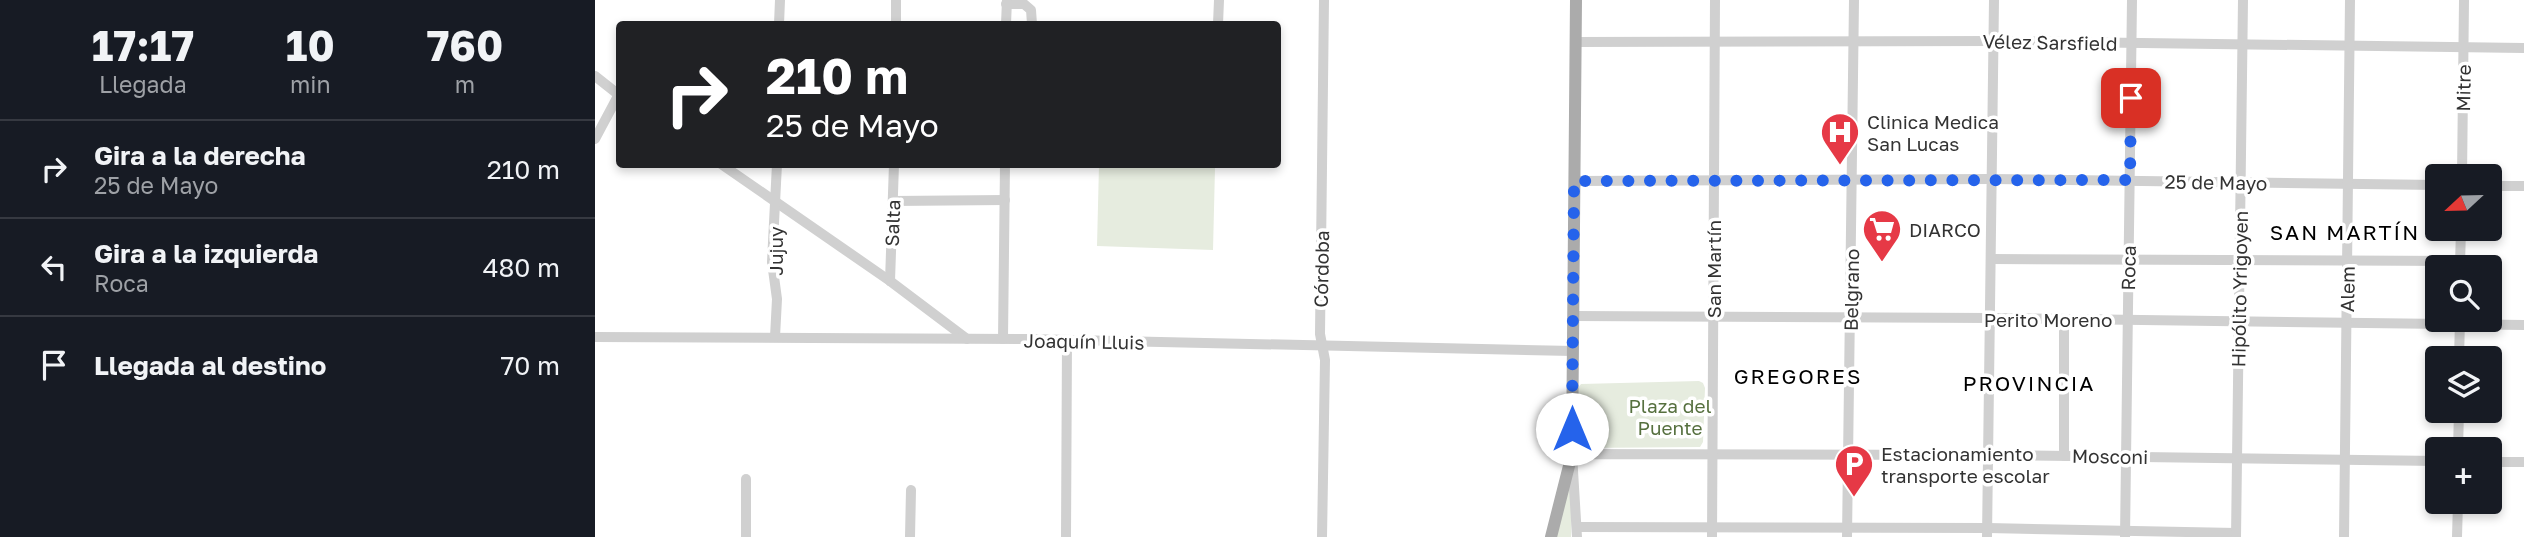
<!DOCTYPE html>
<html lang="es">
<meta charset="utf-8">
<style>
:root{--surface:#171b24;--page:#242831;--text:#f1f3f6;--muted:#9ea1a6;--line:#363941}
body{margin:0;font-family:"Golos Text",sans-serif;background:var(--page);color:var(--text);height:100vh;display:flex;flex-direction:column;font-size:26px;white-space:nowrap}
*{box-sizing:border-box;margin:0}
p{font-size:23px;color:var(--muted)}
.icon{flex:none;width:38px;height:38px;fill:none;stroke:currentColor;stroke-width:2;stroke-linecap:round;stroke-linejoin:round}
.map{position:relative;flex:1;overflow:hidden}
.sheet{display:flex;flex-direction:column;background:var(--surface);width:595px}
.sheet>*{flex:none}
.top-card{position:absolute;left:21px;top:21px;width:665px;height:147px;border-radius:7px;box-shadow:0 4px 10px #0003;background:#202124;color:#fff;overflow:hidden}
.needle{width:46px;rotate:248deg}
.controls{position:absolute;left:1830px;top:164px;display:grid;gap:14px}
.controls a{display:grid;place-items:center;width:77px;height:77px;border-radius:7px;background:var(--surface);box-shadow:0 4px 10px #0003;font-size:35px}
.pin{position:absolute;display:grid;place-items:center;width:60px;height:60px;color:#fff;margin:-30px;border-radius:14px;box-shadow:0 4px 10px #0006}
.me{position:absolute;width:77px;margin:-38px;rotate:0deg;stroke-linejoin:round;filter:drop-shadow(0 0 5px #0008)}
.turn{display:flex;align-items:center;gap:24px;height:147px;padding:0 35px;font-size:32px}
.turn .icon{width:91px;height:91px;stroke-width:2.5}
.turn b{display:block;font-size:49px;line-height:60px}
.eta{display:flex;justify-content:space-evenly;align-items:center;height:119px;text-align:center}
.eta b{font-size:42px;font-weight:700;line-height:49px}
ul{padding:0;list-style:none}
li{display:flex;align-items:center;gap:21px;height:98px;padding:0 35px;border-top:2px solid var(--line)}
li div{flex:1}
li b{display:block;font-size:26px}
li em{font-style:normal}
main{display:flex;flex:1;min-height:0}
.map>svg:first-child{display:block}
</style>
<main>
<section class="sheet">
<div class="eta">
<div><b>17:17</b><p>Llegada</p></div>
<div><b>10</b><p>min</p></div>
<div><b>760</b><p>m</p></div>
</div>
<ul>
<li><svg class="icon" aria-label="right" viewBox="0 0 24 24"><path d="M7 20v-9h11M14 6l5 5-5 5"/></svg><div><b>Gira a la derecha</b><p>25 de Mayo</p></div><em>210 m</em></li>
<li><svg class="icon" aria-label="left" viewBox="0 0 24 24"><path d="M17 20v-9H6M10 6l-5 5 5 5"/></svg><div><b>Gira a la izquierda</b><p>Roca</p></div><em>480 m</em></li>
<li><svg class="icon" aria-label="arrive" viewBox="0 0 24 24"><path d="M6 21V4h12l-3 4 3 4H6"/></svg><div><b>Llegada al destino</b></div><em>70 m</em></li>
</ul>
</section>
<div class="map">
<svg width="1929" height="537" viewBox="0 0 1929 537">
<rect width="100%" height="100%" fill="#fff"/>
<!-- green -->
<g fill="#e6ecdf">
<polygon points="504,165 620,168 618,250 502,246"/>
<polygon points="1104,381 1108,383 1110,388 1108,442 1105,447 990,448 982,442 983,388 986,384"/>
<polygon points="972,487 977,490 976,537 961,537"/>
</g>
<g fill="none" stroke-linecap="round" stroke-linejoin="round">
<!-- minor -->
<g stroke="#d0d0d0" stroke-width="10">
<polyline points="301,0 301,24"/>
<polyline points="411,4 429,4 436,10 437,24"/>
<polyline points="184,24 185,0"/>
<polyline points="411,24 412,0"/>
<polyline points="623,24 624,0"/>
<polyline points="980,42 1398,41 1929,48"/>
<polyline points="0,76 24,95"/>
<polyline points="0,139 24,94"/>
<polyline points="126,164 295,281 372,339"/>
<polyline points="1867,177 1869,0"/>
<polyline points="979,181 1397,179 1843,185"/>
<polyline points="1895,186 1929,186"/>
<polyline points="298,201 410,200"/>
<polyline points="1396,259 1865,261"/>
<polyline points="1865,265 1866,229"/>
<polyline points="295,281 299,164"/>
<polyline points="978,316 1395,318 1929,325"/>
<polyline points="0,337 432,339 978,351"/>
<polyline points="180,337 182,299 177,262 182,164"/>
<polyline points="408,339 410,164"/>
<polyline points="1864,359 1865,320"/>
<polyline points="1863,450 1864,411"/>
<polyline points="1469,456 1469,319"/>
<polyline points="1895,462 1929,462"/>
<polyline points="982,527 1393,528 1641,533"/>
<polyline points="151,537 151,479"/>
<polyline points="315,537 316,490"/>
<polyline points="471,537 472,340"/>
<polyline points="727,537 730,360 725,334 729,0"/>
<polyline points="982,537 977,454 1393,455 1843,461"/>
<polyline points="1117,537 1120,0"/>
<polyline points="1252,537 1259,0"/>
<polyline points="1392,537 1399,0"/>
<polyline points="1530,537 1537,0"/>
<polyline points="1641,537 1648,0"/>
<polyline points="1749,537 1755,0"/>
<polyline points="1862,537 1863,502"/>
</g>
<!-- major -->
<polyline stroke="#ababab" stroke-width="12" points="956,537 977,454 981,0"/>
</g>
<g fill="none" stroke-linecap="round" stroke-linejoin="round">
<!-- route -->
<polyline stroke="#2563eb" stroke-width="12" stroke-dasharray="0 21.6" points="977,429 979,181 1535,180 1536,98"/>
</g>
<!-- icons -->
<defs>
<g id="hospital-pin" transform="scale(2.0125)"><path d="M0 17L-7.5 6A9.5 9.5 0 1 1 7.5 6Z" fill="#e63946" stroke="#fff"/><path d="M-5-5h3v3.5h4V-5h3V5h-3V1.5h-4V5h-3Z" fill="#fff"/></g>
<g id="supermarket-pin" transform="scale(2.0125)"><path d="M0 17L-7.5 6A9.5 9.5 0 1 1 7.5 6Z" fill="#e63946" stroke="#fff"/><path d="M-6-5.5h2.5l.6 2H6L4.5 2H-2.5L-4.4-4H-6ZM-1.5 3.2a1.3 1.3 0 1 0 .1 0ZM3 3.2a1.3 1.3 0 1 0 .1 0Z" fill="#fff"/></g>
<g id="parking-pin" transform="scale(2.0125)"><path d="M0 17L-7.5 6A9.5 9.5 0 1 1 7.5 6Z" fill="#e63946" stroke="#fff"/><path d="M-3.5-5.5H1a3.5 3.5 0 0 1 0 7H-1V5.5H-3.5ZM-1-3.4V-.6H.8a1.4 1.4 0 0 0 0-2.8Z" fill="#fff"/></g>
</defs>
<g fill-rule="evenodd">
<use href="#hospital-pin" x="1245" y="132"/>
<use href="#supermarket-pin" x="1287" y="229"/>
<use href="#parking-pin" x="1259" y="464"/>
</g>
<g text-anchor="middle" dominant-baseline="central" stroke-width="7" stroke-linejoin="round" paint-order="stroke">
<!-- street labels -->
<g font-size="19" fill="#333" stroke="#fff">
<text transform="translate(1455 42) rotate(1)">Vélez Sarsfield</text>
<text transform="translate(1868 88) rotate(-89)">Mitre</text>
<text transform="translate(1621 182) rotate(1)">25 de Mayo</text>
<text transform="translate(297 223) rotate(-88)">Salta</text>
<text transform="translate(180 251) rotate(-90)">Jujuy</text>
<text transform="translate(1533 268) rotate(-89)">Roca</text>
<text transform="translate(726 269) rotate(-89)">Córdoba</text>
<text transform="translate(1118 269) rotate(-90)">San Martín</text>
<text transform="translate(1644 289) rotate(-89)">Hipólito Yrigoyen</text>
<text transform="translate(1752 289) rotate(-89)">Alem</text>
<text transform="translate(1256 290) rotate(-89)">Belgrano</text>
<text x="1453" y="319">Perito Moreno</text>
<text transform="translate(489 341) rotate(1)">Joaquín Lluis</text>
<text transform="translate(1515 456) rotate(1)">Mosconi</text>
</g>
<!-- poi labels -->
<g font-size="19" fill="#333" stroke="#fff" text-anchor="start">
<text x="1272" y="121">Clinica Medica<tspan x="1272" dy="22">San Lucas</tspan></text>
<text x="1314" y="229">DIARCO</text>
<text x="1286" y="453">Estacionamiento<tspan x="1286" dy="22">transporte escolar</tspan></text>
</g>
<!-- park labels -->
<g font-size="19" fill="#56703f" stroke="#fff">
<text x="1075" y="405">Plaza del<tspan x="1075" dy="22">Puente</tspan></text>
</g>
<!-- neighbourhood labels -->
<g font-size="21" letter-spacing="2" fill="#000" stroke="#fff">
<text x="1750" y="232">SAN MARTÍN</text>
<text x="1203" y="376">GREGORES</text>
<text x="1434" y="383">PROVINCIA</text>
</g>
</g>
</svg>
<div class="controls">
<a><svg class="needle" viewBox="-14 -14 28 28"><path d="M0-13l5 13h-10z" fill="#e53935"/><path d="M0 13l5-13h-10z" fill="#9ea1a6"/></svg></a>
<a><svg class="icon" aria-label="search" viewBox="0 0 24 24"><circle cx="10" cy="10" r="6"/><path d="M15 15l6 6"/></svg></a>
<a><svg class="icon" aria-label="layers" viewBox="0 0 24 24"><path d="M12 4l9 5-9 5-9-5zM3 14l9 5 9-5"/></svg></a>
<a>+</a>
</div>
<div class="pin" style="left:1536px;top:98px;background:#d93025"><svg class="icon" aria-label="arrive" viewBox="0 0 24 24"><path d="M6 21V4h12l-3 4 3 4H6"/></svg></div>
<svg class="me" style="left:977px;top:429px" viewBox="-20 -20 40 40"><circle r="19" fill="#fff"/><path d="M0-13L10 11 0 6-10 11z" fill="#2563eb"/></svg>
<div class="top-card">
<div class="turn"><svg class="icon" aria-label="right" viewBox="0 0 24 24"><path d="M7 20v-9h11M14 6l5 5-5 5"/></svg><div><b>210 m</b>25 de Mayo</div></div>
</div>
</div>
</main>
